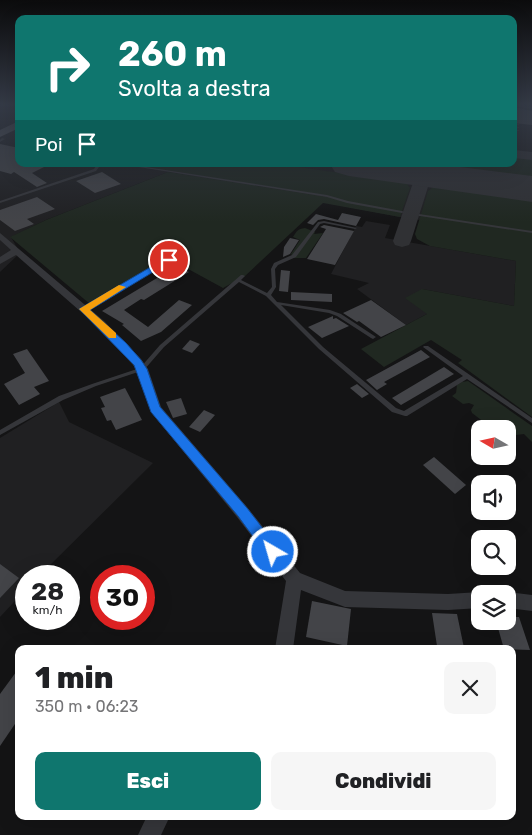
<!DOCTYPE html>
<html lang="it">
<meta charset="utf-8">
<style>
:root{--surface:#fff;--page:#f6f6f6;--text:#202124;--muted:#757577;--accent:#0f766e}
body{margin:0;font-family:Rubik,sans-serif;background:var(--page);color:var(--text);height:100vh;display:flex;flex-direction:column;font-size:19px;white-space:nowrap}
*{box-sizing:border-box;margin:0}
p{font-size:16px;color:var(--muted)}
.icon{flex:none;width:28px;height:28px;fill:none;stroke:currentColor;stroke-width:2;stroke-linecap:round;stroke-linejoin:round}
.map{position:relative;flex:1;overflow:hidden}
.details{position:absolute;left:15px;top:645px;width:501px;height:175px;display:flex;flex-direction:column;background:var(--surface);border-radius:10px;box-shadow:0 5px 20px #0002}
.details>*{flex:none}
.hud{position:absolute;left:15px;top:15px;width:502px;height:152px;border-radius:10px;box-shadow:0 5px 20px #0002;background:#0f766e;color:#fff;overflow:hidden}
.needle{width:32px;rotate:279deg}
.controls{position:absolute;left:471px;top:420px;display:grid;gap:10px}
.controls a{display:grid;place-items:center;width:45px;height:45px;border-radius:10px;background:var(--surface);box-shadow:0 5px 20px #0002;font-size:25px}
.speed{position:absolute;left:15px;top:565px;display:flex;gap:10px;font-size:25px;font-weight:700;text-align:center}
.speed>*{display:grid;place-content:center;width:65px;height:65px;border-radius:50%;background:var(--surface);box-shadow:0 5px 20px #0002;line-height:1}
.speed small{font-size:12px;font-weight:400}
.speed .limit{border:8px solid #d22;background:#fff;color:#111}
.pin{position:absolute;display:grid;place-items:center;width:42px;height:42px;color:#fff;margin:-21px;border:2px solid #fff;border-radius:50%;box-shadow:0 1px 5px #0007}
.me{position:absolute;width:55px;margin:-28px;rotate:322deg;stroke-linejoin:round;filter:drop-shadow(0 0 4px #0008)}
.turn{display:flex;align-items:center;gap:18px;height:105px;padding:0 20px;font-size:22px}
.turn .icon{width:65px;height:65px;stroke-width:2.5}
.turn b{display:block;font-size:35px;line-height:42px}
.then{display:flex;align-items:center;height:48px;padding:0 20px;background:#0003;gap:10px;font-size:19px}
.round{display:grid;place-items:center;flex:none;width:52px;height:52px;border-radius:10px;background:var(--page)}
.summary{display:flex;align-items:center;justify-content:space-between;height:85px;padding:0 20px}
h1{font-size:30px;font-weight:800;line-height:38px}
.action{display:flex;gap:10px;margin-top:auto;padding:10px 20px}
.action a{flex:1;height:58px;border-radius:10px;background:var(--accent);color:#fff;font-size:20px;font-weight:800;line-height:58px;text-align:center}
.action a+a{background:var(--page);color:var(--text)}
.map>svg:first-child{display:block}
</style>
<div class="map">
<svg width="532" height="835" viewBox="0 0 532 835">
<rect width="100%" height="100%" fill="#141415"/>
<!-- built -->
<g fill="#202022">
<polygon points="0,105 19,105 19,164 514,164 514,107 532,109 532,237 400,217 168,172 46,220 11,237 20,253 0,272"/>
<polygon points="366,221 390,225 385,238 516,261 514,306 422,289 427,314 406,325 357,289 369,283 331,274 356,226 362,227"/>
<polygon points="59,402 69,422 153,463 39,576 26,576 26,589 0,617 0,438"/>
</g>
<!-- green -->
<g fill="#202821">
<polygon points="514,157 532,160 532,179 422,164 514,164"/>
<polygon points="128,164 278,164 402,182 407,184 410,188 400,217 323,203 245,276 223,288 168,258 90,304 10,237 46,220 168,172 327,197 329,196"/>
<polygon points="439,187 532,201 532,417 458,363 462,360 431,340 384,367 361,349 427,314 405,298 422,289 514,306 516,261 430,246 417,239 415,234 428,191 432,188"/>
<path d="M305,228L315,232L314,234L323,233L306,258H294L291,254L300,240L293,237C297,231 297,229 305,228Z"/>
<polygon points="468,381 532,426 532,442 524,434 508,436 508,429 493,429 472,413 471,410 474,405 469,403 463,404 452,396 456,393 457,385 462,382"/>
</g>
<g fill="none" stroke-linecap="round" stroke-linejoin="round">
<!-- taxiway -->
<g fill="#303134" fill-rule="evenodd">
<polygon points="514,150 532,152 532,160 514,158"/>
<polygon points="424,169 430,171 432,174 411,241 409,245 402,247 395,245 393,241 416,174 418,171"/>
</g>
<!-- runway -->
<polygon fill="#303134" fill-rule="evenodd" points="330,164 436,164 532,176 532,202 349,176 335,172"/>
</g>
<!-- building -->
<g fill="#434448">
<polygon points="518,108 532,111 532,125 514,123 514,109"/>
<polygon points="0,144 19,148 19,164 50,164 32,173 47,183 37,187 14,172 11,174 0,171"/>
<polygon points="102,172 121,184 95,193 76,181"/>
<polygon points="37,197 55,209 27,219 34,224 15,231 0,220 0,210"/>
<polygon points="342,213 361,217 356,226 324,219 318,220 313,225 307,223 316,214 338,220"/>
<polygon points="324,225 354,231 335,265 307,259 326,229 320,227"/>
<polygon points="290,238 299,240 290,254 283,257 284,247"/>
<polygon points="177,266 189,272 144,300 141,299 124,310 148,327 179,300 192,305 161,332 141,341 122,325 124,324 102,311"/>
<polygon points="281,270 290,271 288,292 279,291"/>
<polygon points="291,292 332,294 332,302 291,300"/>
<polygon points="371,300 406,325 381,337 359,321 357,322 343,313"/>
<polygon points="333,316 333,319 336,318 349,326 322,338 308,327"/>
<polygon points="190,340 200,344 192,353 182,349"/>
<polygon points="27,349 49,381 34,387 40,394 19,405 4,384 25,373 13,354"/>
<polygon points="421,350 430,357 384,382 387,384 377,390 366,380"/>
<polygon points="444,367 454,374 401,405 392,398"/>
<polygon points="357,384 369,394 362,398 350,388"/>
<polygon points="125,388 142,420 116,430 111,420 107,421 101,408 105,407 100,397"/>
<polygon points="181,398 187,414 173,418 166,402"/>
<polygon points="204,410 215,415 200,432 189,427"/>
<polygon points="434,457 466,485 455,494 423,465"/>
<polygon points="0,564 19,578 0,598"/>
<polygon points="312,601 351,609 347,646 306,637"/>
<polygon points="432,613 457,614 464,648 437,646"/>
<polygon points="508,617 519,617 530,650 504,649 496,621 508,621"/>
<polygon points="19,668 19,718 0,746 0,694"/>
</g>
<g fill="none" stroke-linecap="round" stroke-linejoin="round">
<!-- path -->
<polyline stroke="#3b3d41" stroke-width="1" stroke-dasharray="1 2" stroke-linecap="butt" points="518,124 518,132"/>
<!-- lane -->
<g fill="#35363a" fill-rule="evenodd">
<polygon points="514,105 532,107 532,109 514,106"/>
<polygon points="2,138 5,139 0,142 0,140"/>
<polygon points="120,164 127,164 327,195 348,201 402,211 404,212 402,213 347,203 327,197"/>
<polygon points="96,166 99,167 96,171 0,203 0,201 94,169"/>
<polygon points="419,214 532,231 532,233 420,216 419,216"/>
<polygon points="324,221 357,228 355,229 324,223 320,224 296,257 278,265 275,269 276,287 271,295 277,302 330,310 341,314 376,337 373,339 371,338 337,316 329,313 281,305 323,347 396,408 404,411 463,376 423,347 424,346 428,346 532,418 532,423 467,379 407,416 405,416 392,412 319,349 266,296 239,282 164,347 144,370 96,386 63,400 0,435 0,430 59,396 92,384 140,368 160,345 241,275 243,275 245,276 241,280 267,293 272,287 271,269 274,263 292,255 318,222"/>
<polygon points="167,259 171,260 86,310 82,310 81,309"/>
</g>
<!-- street -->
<g fill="#35363a" fill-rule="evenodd">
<polygon points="0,233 104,321 141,359 148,369 161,407 247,507 300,573 345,591 448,594 480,592 485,594 480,594 480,608 448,610 345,607 301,590 293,649 275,649 286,581 237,517 151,412 137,370 133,365 96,325 16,255 0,264 0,257 11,250 0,240"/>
<polygon points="508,592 532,595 532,611 508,608 508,594 503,594"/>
<polygon points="147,816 170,816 161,835 138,835"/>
</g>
<!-- primary -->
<polygon fill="#515359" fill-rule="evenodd" points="19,121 19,128 0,137 0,130"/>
</g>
<!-- sky -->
<linearGradient id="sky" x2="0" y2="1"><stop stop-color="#0b0b0c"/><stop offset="0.47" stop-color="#343a46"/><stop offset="1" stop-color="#343a46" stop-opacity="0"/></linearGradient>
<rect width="532" height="222" fill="url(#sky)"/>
<!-- route -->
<polygon fill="#1a73e8" stroke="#114b97" points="166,258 173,260 90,310 126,343 141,360 147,369 160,407 247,508 278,548 280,552 278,557 273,559 268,557 238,516 151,412 134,365 79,309"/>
<!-- slow -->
<polygon fill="#f59e0b" points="119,285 126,287 90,310 116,333 116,338 109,338 79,309"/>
</svg>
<div class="controls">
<a><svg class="needle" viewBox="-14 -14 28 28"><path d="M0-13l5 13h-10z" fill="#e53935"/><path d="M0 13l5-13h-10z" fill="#757577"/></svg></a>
<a><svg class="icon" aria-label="sound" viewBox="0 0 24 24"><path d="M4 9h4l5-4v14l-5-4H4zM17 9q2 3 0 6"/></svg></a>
<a><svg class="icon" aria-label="search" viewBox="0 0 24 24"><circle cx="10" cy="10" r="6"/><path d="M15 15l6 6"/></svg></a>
<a><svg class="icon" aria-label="layers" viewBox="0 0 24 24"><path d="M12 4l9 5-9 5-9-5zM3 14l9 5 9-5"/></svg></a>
</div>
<div class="speed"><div>28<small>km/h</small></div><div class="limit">30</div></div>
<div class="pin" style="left:169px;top:260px;background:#d93025"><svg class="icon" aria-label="arrive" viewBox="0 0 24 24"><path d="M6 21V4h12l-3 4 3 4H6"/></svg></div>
<svg class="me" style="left:273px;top:552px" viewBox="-20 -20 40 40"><circle r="17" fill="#1a73e8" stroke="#fff" stroke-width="3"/><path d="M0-11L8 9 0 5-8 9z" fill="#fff"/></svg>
<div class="hud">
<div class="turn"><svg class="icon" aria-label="right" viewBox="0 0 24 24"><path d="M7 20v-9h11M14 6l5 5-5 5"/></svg><div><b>260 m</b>Svolta a destra</div></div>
<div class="then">Poi<svg class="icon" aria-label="arrive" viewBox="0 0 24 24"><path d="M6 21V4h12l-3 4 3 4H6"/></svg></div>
</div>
<section class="details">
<div class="summary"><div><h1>1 min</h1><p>350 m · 06:23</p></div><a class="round"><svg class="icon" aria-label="close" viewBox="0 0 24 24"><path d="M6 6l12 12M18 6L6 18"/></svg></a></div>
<div class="action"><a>Esci</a><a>Condividi</a></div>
</section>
</div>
